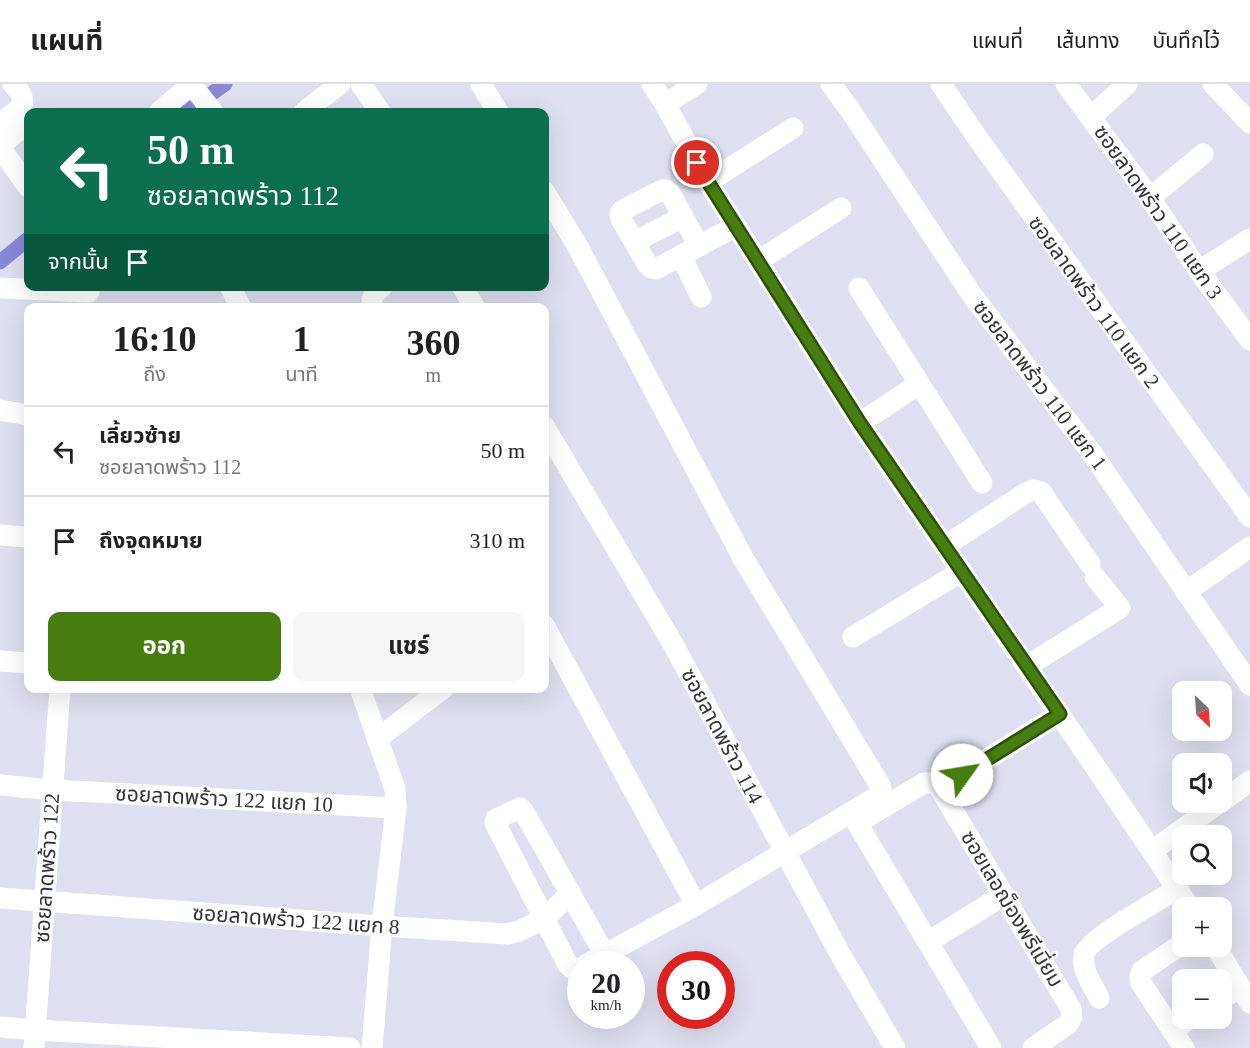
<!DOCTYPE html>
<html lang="th">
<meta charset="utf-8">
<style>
:root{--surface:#fff;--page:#f6f6f6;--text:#202124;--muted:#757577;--line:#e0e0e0;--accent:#477c10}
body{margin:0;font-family:"Times New Roman","Noto Sans Thai",serif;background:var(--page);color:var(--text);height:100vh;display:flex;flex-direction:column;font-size:22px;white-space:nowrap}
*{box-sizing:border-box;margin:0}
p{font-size:20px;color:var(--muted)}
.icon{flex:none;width:33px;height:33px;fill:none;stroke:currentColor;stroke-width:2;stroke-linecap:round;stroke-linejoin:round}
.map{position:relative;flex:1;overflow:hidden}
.drawer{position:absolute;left:24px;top:219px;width:525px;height:390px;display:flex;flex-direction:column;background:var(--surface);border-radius:12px;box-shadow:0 6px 24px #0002}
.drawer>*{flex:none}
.top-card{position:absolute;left:24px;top:24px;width:525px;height:183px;border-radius:12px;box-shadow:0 6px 24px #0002;background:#0b6e4f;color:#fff;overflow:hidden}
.needle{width:39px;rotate:155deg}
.buttons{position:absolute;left:1172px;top:597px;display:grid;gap:12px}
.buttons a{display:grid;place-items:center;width:60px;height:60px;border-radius:12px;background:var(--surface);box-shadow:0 6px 24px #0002;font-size:30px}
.speed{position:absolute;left:567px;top:867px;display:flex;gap:12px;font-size:30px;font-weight:700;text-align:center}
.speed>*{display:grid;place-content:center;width:78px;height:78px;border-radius:50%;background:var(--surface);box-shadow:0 6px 24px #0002;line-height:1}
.speed small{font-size:15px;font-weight:400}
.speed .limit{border:9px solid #d22;background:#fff;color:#111}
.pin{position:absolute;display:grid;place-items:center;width:51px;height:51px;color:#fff;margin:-26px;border:3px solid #fff;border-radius:50%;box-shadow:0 2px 6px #0007}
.me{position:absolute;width:66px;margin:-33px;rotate:58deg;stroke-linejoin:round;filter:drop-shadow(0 0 4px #0008)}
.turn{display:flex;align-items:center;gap:21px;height:126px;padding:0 24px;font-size:27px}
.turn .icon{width:78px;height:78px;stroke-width:2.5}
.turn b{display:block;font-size:42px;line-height:51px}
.then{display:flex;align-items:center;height:57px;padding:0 24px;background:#0003;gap:12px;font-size:22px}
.eta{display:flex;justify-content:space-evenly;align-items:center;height:102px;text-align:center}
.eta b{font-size:36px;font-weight:700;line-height:42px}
.button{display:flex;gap:12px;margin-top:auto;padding:12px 24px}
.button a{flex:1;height:69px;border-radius:12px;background:var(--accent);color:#fff;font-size:24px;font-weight:700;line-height:69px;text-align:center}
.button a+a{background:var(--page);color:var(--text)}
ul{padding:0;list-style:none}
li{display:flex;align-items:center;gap:18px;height:90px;padding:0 24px;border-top:2px solid var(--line)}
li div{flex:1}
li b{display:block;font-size:22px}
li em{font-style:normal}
header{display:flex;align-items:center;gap:36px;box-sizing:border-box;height:84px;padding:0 30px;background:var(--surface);border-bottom:2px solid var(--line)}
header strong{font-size:28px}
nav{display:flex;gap:33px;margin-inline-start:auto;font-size:21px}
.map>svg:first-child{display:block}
</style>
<header>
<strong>แผนที่</strong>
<nav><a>แผนที่</a><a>เส้นทาง</a><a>บันทึกไว้</a></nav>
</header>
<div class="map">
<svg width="1250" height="964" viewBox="0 0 1250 964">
<rect width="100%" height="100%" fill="#dedff0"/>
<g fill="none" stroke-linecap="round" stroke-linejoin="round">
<!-- canal -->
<g stroke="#8988d7" stroke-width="15">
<polyline points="186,28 225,0"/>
<polyline points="0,178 28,155"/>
</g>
<!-- minor -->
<g stroke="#fff" stroke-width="21">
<polyline points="191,0 213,28"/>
<polyline points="361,0 380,28"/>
<polyline points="481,0 498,28"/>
<polyline points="652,0 665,20 708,98 860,339 1092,678 1190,824"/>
<polyline points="831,0 850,26 972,211 1091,368 1250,601"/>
<polyline points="941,0 974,49 1250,433"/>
<polyline points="1066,0 1150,114 1199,187 1250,256"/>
<polyline points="1213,0 1250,39"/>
<polyline points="665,20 697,0"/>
<polyline points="159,28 191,1"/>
<polyline points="304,28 340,0"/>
<polyline points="1091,33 1127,0"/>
<path d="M0,39C8,33 26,24 22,13C21,8 16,4 13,0"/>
<polyline points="0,61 28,39"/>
<polyline points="0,63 28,103"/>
<polyline points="708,98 793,44"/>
<polyline points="544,107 578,163 743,474 881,703 879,710 875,714 696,821 587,880"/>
<polyline points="1150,114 1203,70"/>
<polyline points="683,133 670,109 666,106 662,106 623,126 620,129 621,135 647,180 651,184 656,185 736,142"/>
<polyline points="634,158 683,133 699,162"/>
<polyline points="681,172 701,213"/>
<polyline points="758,177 841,124"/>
<polyline points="1199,187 1250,155"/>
<polyline points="230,202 241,224"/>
<polyline points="462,202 475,224"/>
<polyline points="0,204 89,208"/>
<polyline points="859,204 982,399"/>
<path d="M372,224C371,213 374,209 383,202"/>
<polyline points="0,326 28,331"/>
<polyline points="860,339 919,300"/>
<polyline points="544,342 673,560 839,868 895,964"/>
<polyline points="0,451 28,453"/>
<polyline points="945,462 1024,410 1033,406 1041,408 1090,480"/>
<polyline points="1186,508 1250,463"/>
<polyline points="544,541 696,821"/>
<polyline points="853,553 962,487"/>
<polyline points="0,577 28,579"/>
<polyline points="1027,582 1120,524 1095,493"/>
<polyline points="360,604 395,705 396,724 382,842 372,964"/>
<polyline points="377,655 444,604"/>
<polyline points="961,691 1060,630"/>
<polyline points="0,701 53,706 396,724"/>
<polyline points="1221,718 1250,697"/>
<polyline points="1152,767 1220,718"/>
<polyline points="0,814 382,842 508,850 519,847 544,835 571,809"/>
<polyline points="928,858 1004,811"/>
<polyline points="1182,860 1142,887 1140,893 1141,899 1184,964"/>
<polyline points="1215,862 1250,919"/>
<polyline points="580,884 574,886 568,881 495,739 496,735 520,724 524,728 605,871"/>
<path d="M1099,914C1093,901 1081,886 1084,871C1087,855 1160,816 1177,805"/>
<polyline points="1221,915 1240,904"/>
<polyline points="0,943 36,946 350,964"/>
<polyline points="1172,946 1191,934"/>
<polyline points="34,964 60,604"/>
<polyline points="991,964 857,739 924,699 932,699 939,703 1071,925 1072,933 1068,940 1033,964"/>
</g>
</g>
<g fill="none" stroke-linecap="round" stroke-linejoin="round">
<!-- route casing -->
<g stroke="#2e510a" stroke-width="15">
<polyline id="route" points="697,79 708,98 860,339 1060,630 962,691"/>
</g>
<!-- route -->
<use href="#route" stroke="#477c10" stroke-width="10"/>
</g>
<g text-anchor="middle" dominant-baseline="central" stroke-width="4.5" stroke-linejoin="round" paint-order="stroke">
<!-- street labels -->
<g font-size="21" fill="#323239" stroke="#fff">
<text transform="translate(1158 128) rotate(55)">ซอยลาดพร้าว 110 แยก 3</text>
<text transform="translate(1094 218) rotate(54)">ซอยลาดพร้าว 110 แยก 2</text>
<text transform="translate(1040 301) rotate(53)">ซอยลาดพร้าว 110 แยก 1</text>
<text transform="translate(722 652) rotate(62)">ซอยลาดพร้าว 114</text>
<text transform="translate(224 715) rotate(3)">ซอยลาดพร้าว 122 แยก 10</text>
<text transform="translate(47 784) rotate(-86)">ซอยลาดพร้าว 122</text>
<text transform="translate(1012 825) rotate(59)">ซอยเลอฌ็องพรีเมี่ยม</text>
<text transform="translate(296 836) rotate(4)">ซอยลาดพร้าว 122 แยก 8</text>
</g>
</g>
</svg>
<div class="buttons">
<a><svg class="needle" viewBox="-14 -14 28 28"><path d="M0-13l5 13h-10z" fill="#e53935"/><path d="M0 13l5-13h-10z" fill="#757577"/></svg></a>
<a><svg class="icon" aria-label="sound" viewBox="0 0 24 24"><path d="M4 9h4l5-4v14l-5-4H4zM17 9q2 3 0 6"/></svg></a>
<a><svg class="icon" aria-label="search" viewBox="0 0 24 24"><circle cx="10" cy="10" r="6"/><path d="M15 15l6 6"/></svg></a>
<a>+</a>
<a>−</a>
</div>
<div class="speed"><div>20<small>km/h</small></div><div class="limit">30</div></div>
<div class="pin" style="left:697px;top:79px;background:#d93025"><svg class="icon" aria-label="arrive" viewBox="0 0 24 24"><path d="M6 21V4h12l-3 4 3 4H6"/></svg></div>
<svg class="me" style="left:962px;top:691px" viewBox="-20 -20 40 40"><circle r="19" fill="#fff"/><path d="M0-13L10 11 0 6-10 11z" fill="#477c10"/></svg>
<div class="top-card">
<div class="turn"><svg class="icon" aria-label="left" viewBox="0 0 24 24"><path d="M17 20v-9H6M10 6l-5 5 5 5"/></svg><div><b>50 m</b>ซอยลาดพร้าว 112</div></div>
<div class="then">จากนั้น<svg class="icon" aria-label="arrive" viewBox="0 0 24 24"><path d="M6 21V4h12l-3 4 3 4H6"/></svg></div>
</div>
<section class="drawer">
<div class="eta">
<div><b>16:10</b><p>ถึง</p></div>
<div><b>1</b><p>นาที</p></div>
<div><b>360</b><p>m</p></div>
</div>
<ul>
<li><svg class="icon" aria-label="left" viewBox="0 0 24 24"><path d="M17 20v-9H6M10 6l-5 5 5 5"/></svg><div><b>เลี้ยวซ้าย</b><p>ซอยลาดพร้าว 112</p></div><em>50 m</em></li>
<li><svg class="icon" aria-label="arrive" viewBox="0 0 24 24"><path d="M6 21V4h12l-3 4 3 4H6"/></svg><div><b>ถึงจุดหมาย</b></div><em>310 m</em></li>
</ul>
<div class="button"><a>ออก</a><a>แชร์</a></div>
</section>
</div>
